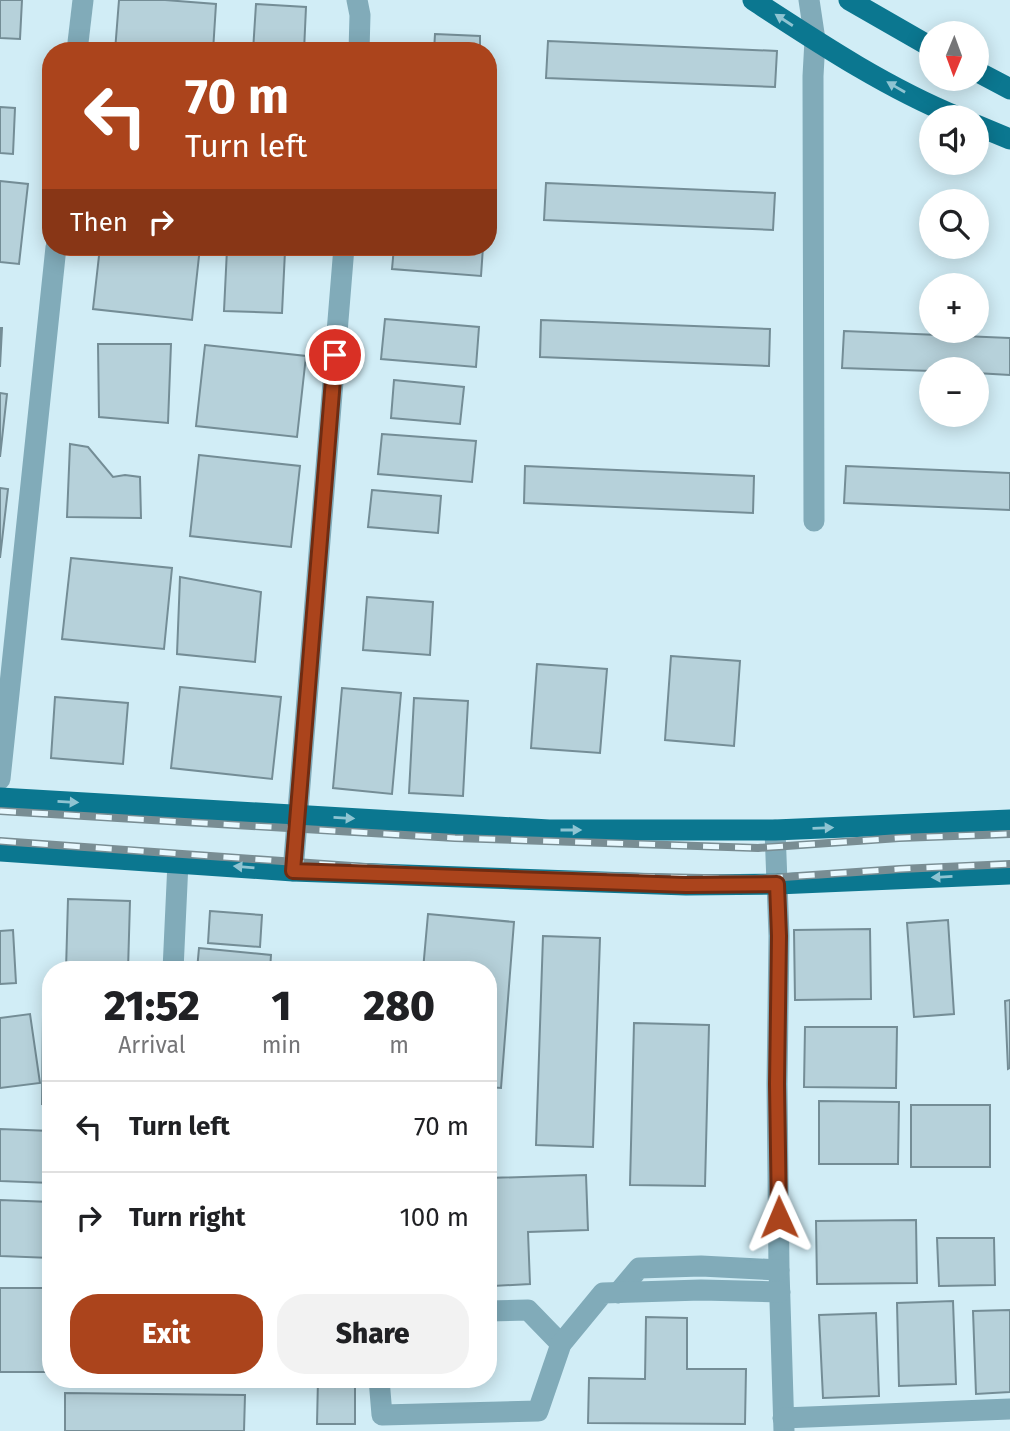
<!DOCTYPE html>
<meta charset="utf-8">
<style>
:root{--surface:#fff;--page:#f2f2f2;--text:#202124;--muted:#757577;--line:#e0e0e0;--accent:#ab441c}
body{margin:0;font-family:"Fira Sans",sans-serif;background:var(--page);color:var(--text);height:100vh;display:flex;flex-direction:column;font-size:26px;white-space:nowrap}
*{box-sizing:border-box;margin:0}
p{font-size:23px;color:var(--muted)}
.icon{flex:none;width:38px;height:38px;fill:none;stroke:currentColor;stroke-width:2;stroke-linecap:round;stroke-linejoin:round}
.map{position:relative;flex:1;overflow:hidden}
.panel{position:absolute;left:42px;top:961px;width:455px;height:427px;display:flex;flex-direction:column;background:var(--surface);border-radius:28px;box-shadow:0 4px 18px #0003}
.panel>*{flex:none}
.banner{position:absolute;left:42px;top:42px;width:455px;height:214px;border-radius:28px;box-shadow:0 4px 18px #0003;background:#ab441c;color:#fff;overflow:hidden}
.needle{width:46px;rotate:181deg}
.tools{position:absolute;left:919px;top:21px;display:grid;gap:14px}
.tools a{display:grid;place-items:center;width:70px;height:70px;border-radius:50%;background:var(--surface);box-shadow:0 4px 18px #0003;font-size:35px}
.pin{position:absolute;display:grid;place-items:center;width:60px;height:60px;color:#fff;margin:-30px;border:4px solid #fff;border-radius:50%;box-shadow:0 2px 7px #0007}
.me{position:absolute;width:77px;margin:-38px;rotate:359deg;stroke-linejoin:round;filter:drop-shadow(0 0 5px #0008)}
.turn{display:flex;align-items:center;gap:24px;height:147px;padding:0 28px;font-size:32px}
.turn .icon{width:91px;height:91px;stroke-width:2.5}
.turn b{display:block;font-size:49px;line-height:60px}
.then{display:flex;align-items:center;height:66px;padding:0 28px;background:#0003;gap:14px;font-size:26px}
.eta{display:flex;justify-content:space-evenly;align-items:center;height:119px;text-align:center}
.eta b{font-size:42px;font-weight:800;line-height:49px}
.button{display:flex;gap:14px;margin-top:auto;padding:14px 28px}
.button a{flex:1;height:80px;border-radius:28px;background:var(--accent);color:#fff;font-size:28px;font-weight:800;line-height:80px;text-align:center}
.button a+a{background:var(--page);color:var(--text)}
ul{padding:0;list-style:none}
li{display:flex;align-items:center;gap:21px;height:91px;padding:0 28px;border-top:2px solid var(--line)}
li div{flex:1}
li b{display:block;font-size:26px}
li em{font-style:normal}
.map>svg:first-child{display:block}
</style>
<div class="map">
<svg width="1010" height="1431" viewBox="0 0 1010 1431">
<rect width="100%" height="100%" fill="#d1edf6"/>
<!-- building -->
<g fill="#b6d1da" stroke="#748d96" stroke-width="2">
<polygon points="0,0 22,0 20,39 0,38"/>
<polygon points="119,0 165,0 216,4 213,51 115,51"/>
<polygon points="256,4 306,7 304,51 253,51"/>
<polygon points="435,34 480,36 480,51 434,51"/>
<polygon points="548,41 777,51 775,87 546,78"/>
<polygon points="0,107 15,108 13,154 0,153"/>
<polygon points="0,181 28,184 19,264 0,262"/>
<polygon points="546,183 775,193 773,230 544,220"/>
<polygon points="100,247 200,247 192,320 93,309"/>
<polygon points="394,247 483,247 481,276 392,269"/>
<polygon points="227,249 285,251 282,313 224,311"/>
<polygon points="385,319 479,327 476,367 381,359"/>
<polygon points="541,320 770,329 769,366 540,357"/>
<polygon points="0,328 2,328 0,367"/>
<polygon points="844,331 1010,338 1010,375 976,373 976,369 931,369 931,371 842,368"/>
<polygon points="98,344 171,344 168,423 99,417"/>
<polygon points="205,345 306,356 297,437 196,426"/>
<polygon points="394,380 464,387 460,424 391,418"/>
<polygon points="0,393 7,394 0,457"/>
<polygon points="382,434 476,441 472,482 378,474"/>
<polygon points="70,444 88,447 113,477 125,475 140,477 141,518 67,517"/>
<polygon points="199,455 300,466 291,547 190,536"/>
<polygon points="525,466 754,476 753,513 524,503"/>
<polygon points="846,466 1010,473 1010,510 844,503"/>
<polygon points="0,488 8,489 0,558"/>
<polygon points="372,490 441,496 438,533 368,527"/>
<polygon points="71,558 172,568 164,649 62,639"/>
<polygon points="180,577 261,592 255,662 177,654"/>
<polygon points="367,597 433,602 430,655 363,650"/>
<polygon points="671,656 740,661 734,746 665,740"/>
<polygon points="537,664 607,669 600,753 531,748"/>
<polygon points="180,687 281,697 272,779 171,768"/>
<polygon points="342,688 401,693 392,794 333,788"/>
<polygon points="55,697 128,703 123,764 51,758"/>
<polygon points="414,698 468,701 463,796 409,793"/>
<polygon points="68,899 130,901 128,970 66,970"/>
<polygon points="210,911 262,915 260,947 208,943"/>
<polygon points="428,914 514,922 501,1088 488,1087 488,970 423,970"/>
<polygon points="948,920 954,1014 914,1017 907,923"/>
<polygon points="870,929 871,999 795,1000 794,930"/>
<polygon points="13,930 16,983 0,984 0,931"/>
<polygon points="543,936 600,938 593,1147 536,1145"/>
<polygon points="199,948 271,955 270,970 197,970"/>
<polygon points="1010,1000 1010,1068 1008,1069 1005,1001"/>
<polygon points="30,1014 40,1083 0,1088 0,1018"/>
<polygon points="43,1015 51,1015 51,1105 42,1104"/>
<polygon points="634,1023 709,1025 705,1186 630,1185"/>
<polygon points="805,1027 897,1027 896,1088 804,1087"/>
<polygon points="819,1101 899,1102 898,1164 819,1164"/>
<rect x="911" y="1105" width="79" height="62"/>
<polygon points="0,1129 51,1131 51,1183 0,1181"/>
<polygon points="586,1175 588,1230 528,1232 530,1284 493,1286 491,1229 488,1229 488,1178"/>
<polygon points="0,1200 51,1202 51,1258 0,1256"/>
<polygon points="916,1220 917,1283 817,1284 816,1221"/>
<polygon points="937,1238 994,1238 995,1285 939,1286"/>
<rect x="0" y="1288" width="51" height="84"/>
<polygon points="953,1301 956,1384 899,1386 897,1303"/>
<polygon points="1010,1310 1010,1392 976,1394 973,1311"/>
<polygon points="876,1313 879,1396 823,1398 819,1315"/>
<polygon points="646,1317 687,1318 687,1369 746,1369 745,1424 588,1423 589,1378 645,1379"/>
<polygon points="318,1379 399,1379 399,1384 355,1383 355,1424 317,1424"/>
<polygon points="65,1393 245,1395 244,1431 65,1431"/>
</g>
<g fill="none" stroke-linecap="round" stroke-linejoin="round">
<!-- minor -->
<g stroke="#81abb9" stroke-width="21">
<polyline points="357,0 360,15 359,51"/>
<polyline points="809,0 815,40 813,76 814,521"/>
<polyline points="77,51 83,0"/>
<polyline points="0,779 56,247"/>
<polyline points="775,830 779,936 777,1084 779,1270 784,1431"/>
<polyline points="293,871 344,247"/>
<polyline points="173,970 178,862"/>
<polyline points="618,1293 639,1268 701,1266 779,1270"/>
<polyline points="488,1311 528,1310 561,1344"/>
<polyline points="379,1379 382,1415 538,1411 561,1344 603,1293 701,1290 780,1292"/>
<polyline points="783,1418 1010,1409"/>
</g>
<!-- major -->
<g stroke="#0b7790" stroke-width="21">
<path d="M753,0C819,43 885,87 958,117"/>
<polyline points="849,0 931,47"/>
<polyline points="976,71 1010,89"/>
<polyline points="976,125 1010,139"/>
<polyline points="0,798 549,830 775,830 1010,820"/>
<polyline points="0,851 293,871 686,885 777,884 1010,874"/>
</g>
<!-- rail casing -->
<g stroke="#798d93" stroke-width="8">
<g id="rail">
<polyline points="0,811 455,838 758,848 899,838 1010,834"/>
<polyline points="0,841 450,873 755,879 900,869 1010,864"/>
</g>
</g>
<!-- rail -->
<use href="#rail" stroke="#e7f8fe" stroke-width="5" stroke-dasharray="16" stroke-linecap="butt"/>
</g>
<!-- one-way arrows -->
<defs><path id="oneway-solid" d="M-6-.8H1V-3.2L6.5 0L1 3.2V.8H-6Z" transform="scale(1.75)"/></defs>
<g fill="#8fc4d2">
<use href="#oneway-solid" transform="translate(784 20) rotate(-147)"/>
<use href="#oneway-solid" transform="translate(896 87) rotate(-150)"/>
<use href="#oneway-solid" transform="translate(68 802) rotate(3)"/>
<use href="#oneway-solid" transform="translate(344 818) rotate(3)"/>
<use href="#oneway-solid" transform="translate(823 828) rotate(-2)"/>
<use href="#oneway-solid" transform="translate(571 830)"/>
<use href="#oneway-solid" transform="translate(244 867) rotate(-175)"/>
<use href="#oneway-solid" transform="translate(942 877) rotate(177)"/>
</g>
<g fill="none" stroke-linecap="round" stroke-linejoin="round">
<!-- route casing -->
<g stroke="#6f2c12" stroke-width="18">
<polyline id="route" points="335,355 293,871 686,885 777,884 779,936 777,1084 779,1217"/>
</g>
<!-- route -->
<use href="#route" stroke="#ab441c" stroke-width="12"/>
</g>
</svg>
<div class="tools">
<a><svg class="needle" viewBox="-14 -14 28 28"><path d="M0-13l5 13h-10z" fill="#e53935"/><path d="M0 13l5-13h-10z" fill="#757577"/></svg></a>
<a><svg class="icon" aria-label="sound" viewBox="0 0 24 24"><path d="M4 9h4l5-4v14l-5-4H4zM17 9q2 3 0 6"/></svg></a>
<a><svg class="icon" aria-label="search" viewBox="0 0 24 24"><circle cx="10" cy="10" r="6"/><path d="M15 15l6 6"/></svg></a>
<a>+</a>
<a>−</a>
</div>
<div class="pin" style="left:335px;top:355px;background:#d93025"><svg class="icon" aria-label="arrive" viewBox="0 0 24 24"><path d="M6 21V4h12l-3 4 3 4H6"/></svg></div>
<svg class="me" style="left:779px;top:1217px" viewBox="-20 -20 40 40"><path d="M0-17L14 15 0 8-14 15z" fill="#ab441c" stroke="#fff" stroke-width="4"/></svg>
<div class="banner">
<div class="turn"><svg class="icon" aria-label="left" viewBox="0 0 24 24"><path d="M17 20v-9H6M10 6l-5 5 5 5"/></svg><div><b>70 m</b>Turn left</div></div>
<div class="then">Then<svg class="icon" aria-label="right" viewBox="0 0 24 24"><path d="M7 20v-9h11M14 6l5 5-5 5"/></svg></div>
</div>
<section class="panel">
<div class="eta">
<div><b>21:52</b><p>Arrival</p></div>
<div><b>1</b><p>min</p></div>
<div><b>280</b><p>m</p></div>
</div>
<ul>
<li><svg class="icon" aria-label="left" viewBox="0 0 24 24"><path d="M17 20v-9H6M10 6l-5 5 5 5"/></svg><div><b>Turn left</b></div><em>70 m</em></li>
<li><svg class="icon" aria-label="right" viewBox="0 0 24 24"><path d="M7 20v-9h11M14 6l5 5-5 5"/></svg><div><b>Turn right</b></div><em>100 m</em></li>
</ul>
<div class="button"><a>Exit</a><a>Share</a></div>
</section>
</div>
